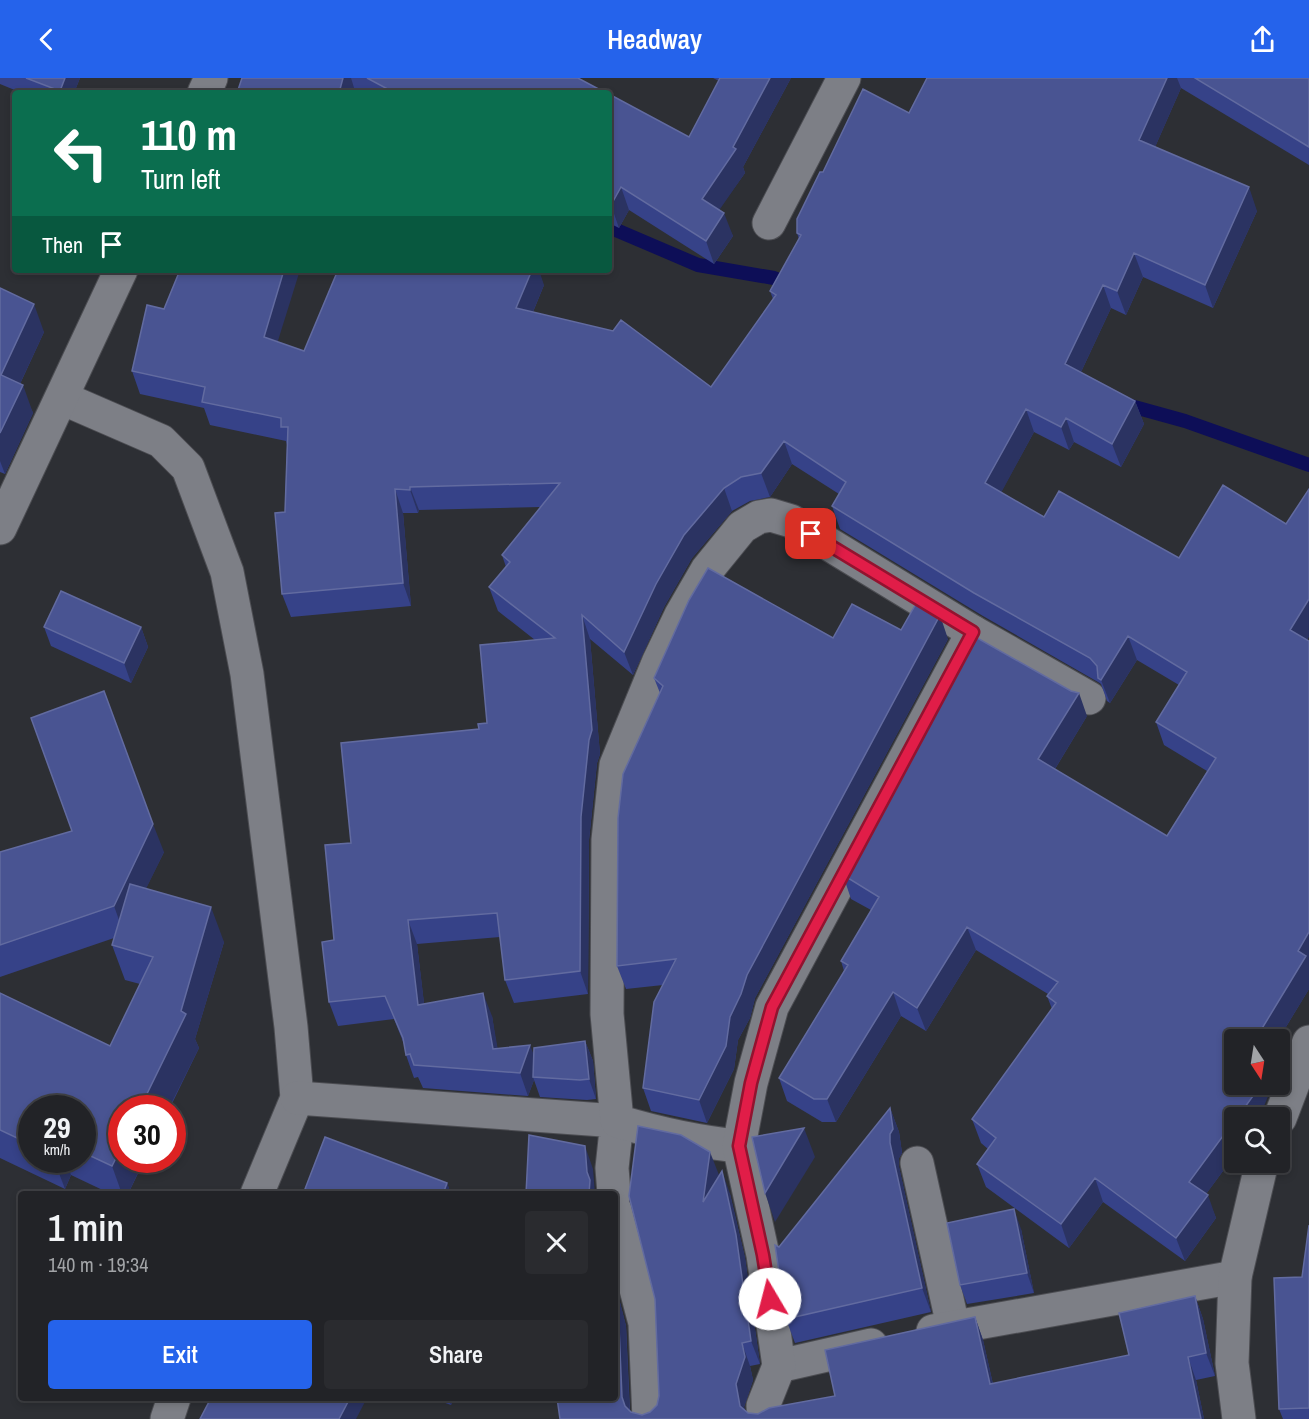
<!DOCTYPE html>
<meta charset="utf-8">
<style>
:root{--surface:#222327;--page:#2a2b2f;--text:#f1f3f6;--muted:#a2a4a7;--line:#3f4044;--accent:#2563eb}
body{margin:0;font-family:"Archivo Narrow",sans-serif;background:var(--page);color:var(--text);height:100vh;display:flex;flex-direction:column;font-size:22px;white-space:nowrap}
*{box-sizing:border-box;margin:0}
p{font-size:20px;color:var(--muted)}
.icon{flex:none;width:33px;height:33px;fill:none;stroke:currentColor;stroke-width:2;stroke-linecap:round;stroke-linejoin:round}
.map{position:relative;flex:1;overflow:hidden}
.side{position:absolute;left:18px;top:1113px;width:600px;height:210px;display:flex;flex-direction:column;background:var(--surface);border-radius:6px;box-shadow:0 3px 9px #0003,0 0 0 2px var(--line)}
.side>*{flex:none}
.hud{position:absolute;left:12px;top:12px;width:600px;height:183px;border-radius:6px;box-shadow:0 3px 9px #0003,0 0 0 2px var(--line);background:#0b6e4f;color:#fff;overflow:hidden}
.needle{width:39px;rotate:168deg}
.fabs{position:absolute;left:1224px;top:951px;display:grid;gap:12px}
.fabs a{display:grid;place-items:center;width:66px;height:66px;border-radius:6px;background:var(--surface);box-shadow:0 3px 9px #0003,0 0 0 2px var(--line);font-size:30px}
.speed{position:absolute;left:18px;top:1017px;display:flex;gap:12px;font-size:30px;font-weight:700;text-align:center}
.speed>*{display:grid;place-content:center;width:78px;height:78px;border-radius:50%;background:var(--surface);box-shadow:0 3px 9px #0003,0 0 0 2px var(--line);line-height:1}
.speed small{font-size:15px;font-weight:400}
.speed .limit{border:9px solid #d22;background:#fff;color:#111}
.pin{position:absolute;display:grid;place-items:center;width:51px;height:51px;color:#fff;margin:-26px;border-radius:12px;box-shadow:0 3px 9px #0006}
.me{position:absolute;width:66px;margin:-33px;rotate:352deg;stroke-linejoin:round;filter:drop-shadow(0 0 4px #0008)}
.turn{display:flex;align-items:center;gap:21px;height:126px;padding:0 30px;font-size:27px}
.turn .icon{width:78px;height:78px;stroke-width:2.5}
.turn b{display:block;font-size:42px;line-height:51px}
.then{display:flex;align-items:center;height:57px;padding:0 30px;background:#0003;gap:12px;font-size:22px}
.round{display:grid;place-items:center;flex:none;width:63px;height:63px;border-radius:6px;background:var(--page)}
.overview{display:flex;align-items:center;justify-content:space-between;height:102px;padding:0 30px}
h1{font-size:36px;font-weight:600;line-height:45px}
.action{display:flex;gap:12px;margin-top:auto;padding:12px 30px}
.action a{flex:1;height:69px;border-radius:6px;background:var(--accent);color:#fff;font-size:24px;font-weight:600;line-height:69px;text-align:center}
.action a+a{background:var(--page);color:var(--text)}
header{display:flex;justify-content:space-between;align-items:center;height:78px;padding:0 30px;background:var(--accent);color:#fff;font-size:27px;font-weight:600}
.map>svg:first-child{display:block}
</style>
<header><svg class="icon" aria-label="back" viewBox="0 0 24 24"><path d="M15 5l-7 7 7 7"/></svg>Headway<svg class="icon" aria-label="share" viewBox="0 0 24 24"><path d="M12 15V3M7 8l5-5 5 5M5 13v7h14v-7"/></svg></header>
<div class="map">
<svg width="1309" height="1341" viewBox="0 0 1309 1341">
<rect width="100%" height="100%" fill="#2d2f34"/>
<g fill="none" stroke-linecap="round" stroke-linejoin="round">
<!-- stream -->
<g stroke="#0d0e57" stroke-width="14">
<polyline points="609,149 698,187 774,200 793,207"/>
<polyline points="1120,325 1185,343 1309,387"/>
</g>
<!-- minor casing -->
<g stroke="#4c4d52" stroke-width="35">
<g id="minor">
<polyline points="204,15 211,0"/>
<polyline points="769,145 844,0"/>
<polyline points="62,320 161,363 188,390 227,494 247,596 291,949 297,1020 257,1116"/>
<polyline points="0,450 121,192"/>
<polyline points="297,1020 617,1043 612,1090 614,1116"/>
<path d="M739,1068C696,1064 657,1055 617,1043L607,936L608,762L616,687L658,585L681,537L707,492L742,449L759,439L771,437L791,443L973,554"/>
<polyline points="917,1085 953,1248"/>
<polyline points="615,1132 645,1245 649,1341"/>
<polyline points="933,1253 1235,1199"/>
<polyline points="779,1288 871,1267"/>
<polyline points="167,1341 174,1320"/>
<polyline points="764,1341 763,1328 779,1288 763,1177 739,1068 751,1005 772,929 973,554 1089,620"/>
</g>
</g>
<!-- tertiary casing -->
<g stroke="#4c4d52" stroke-width="35">
<g id="tertiary">
<polyline points="1280,1040 1309,964"/>
<polyline points="1239,1341 1232,1285 1235,1199 1262,1084"/>
</g>
</g>
<!-- minor -->
<use href="#minor" stroke="#7d7f86" stroke-width="33"/>
<!-- tertiary -->
<use href="#tertiary" stroke="#7d7f86" stroke-width="33"/>
</g>
<!-- wall -->
<g fill="#364288" fill-rule="evenodd">
<polygon points="0,0 80,0 74,15 22,15 0,6"/>
<polygon points="242,0 578,0 606,15 360,15 355,13"/>
<polygon points="713,0 791,0 743,89 745,95 719,131 733,158 714,186 629,132 619,150 609,145 609,16 689,59 719,3"/>
<polygon points="927,0 1309,0 1309,87 1181,10 1155,69 1257,133 1213,230 1143,199 1126,237 1111,230 1081,294 1135,323 1144,346 1121,389 1074,364 1069,372 1034,354 1001,414 1044,439 1179,480 1286,446 1309,411 1309,558 1307,562 1309,563 1309,911 1278,962 1234,962 1262,1033 1262,1040 1234,1040 1234,1078 1206,1116 1216,1140 1185,1183 1103,1124 1069,1170 986,1109 977,1086 988,1071 981,1065 972,1041 1052,931 1047,918 1048,916 976,872 926,953 901,938 836,1044 822,1044 787,1023 779,1000 844,893 841,883 871,832 851,821 843,797 1087,638 1055,691 1167,758 1207,693 1164,667 1156,644 1179,607 1137,582 1110,625 1107,623 1101,606 1098,604 983,538 840,451 832,428 839,416 792,386 770,419 750,423 732,433 692,480 664,529 633,597 590,561 600,676 597,685 589,762 588,916 514,925 505,902 500,859 417,866 424,926 492,938 497,971 534,977 585,963 593,983 596,1021 587,1022 540,1019 534,1002 528,1018 423,1010 418,999 414,1000 406,977 404,966 394,941 338,948 329,924 334,862 351,765 487,645 535,562 498,533 489,509 506,489 502,477 541,429 419,432 418,435 403,435 411,528 291,539 282,516 287,367 286,363 210,347 204,330 140,316 132,293 164,231 278,264 304,273 544,207 533,234 711,309 773,221 770,213 799,161 797,155 823,94 909,35"/>
<polygon points="0,210 44,254 20,306 33,335 5,396 0,394"/>
<polygon points="44,549 141,549 148,569 131,605 51,568"/>
<polygon points="901,552 948,561 755,920 750,940 738,962 734,991 707,1045 651,1033 643,1010 663,907 626,911 617,888 660,615 654,600 833,560"/>
<path d="M0,774H164L146,810L224,864L195,961L199,970L128,1116H111L71,1097L65,1111L0,1080V915L110,968L140,906L125,902L112,867L114,860L0,899ZM32,1030H82V1082H32Z"/>
<polygon points="890,1030 899,1054 902,1075 899,1080 899,1089 931,1234 795,1265 786,1241 779,1169"/>
<polygon points="719,1097 718,1099 730,1116 745,1180 760,1286 750,1288 753,1302 744,1329 745,1332 748,1335 758,1336 835,1318 975,1239 983,1262 993,1306 1129,1277 1195,1218 1203,1241 1215,1298 1196,1302 1204,1341 560,1341 615,1320 615,1205 626,1248 630,1333 631,1334 642,1337 650,1334 657,1327"/>
<polygon points="447,1105 451,1116 307,1116 305,1111"/>
<polygon points="1309,1147 1309,1341 1283,1341 1279,1331 1302,1199"/>
<polygon points="1021,1151 1034,1215 967,1226 960,1207"/>
<polygon points="431,1320 454,1320 451,1327"/>
</g>
<!-- shaded-wall -->
<g fill="#2b3362">
<polygon points="65,0 80,0 74,15 60,15 60,13"/>
<polygon points="343,0 351,0 355,13 354,15 339,15"/>
<polygon points="770,0 791,0 743,89 745,95 711,144 702,121 733,69"/>
<polygon points="1167,0 1177,0 1181,10 1148,85 1139,62"/>
<polygon points="621,109 629,132 619,150 611,127"/>
<polygon points="1249,109 1257,133 1213,230 1205,207"/>
<polygon points="724,135 733,158 714,186 706,163"/>
<polygon points="1134,175 1143,199 1126,237 1117,213"/>
<polygon points="284,192 300,192 272,282 264,259"/>
<polygon points="527,192 539,192 544,207 525,253 516,230"/>
<polygon points="1103,207 1111,230 1074,309 1065,286"/>
<polygon points="34,226 44,254 11,325 1,297"/>
<polygon points="23,307 33,335 5,396 0,383 0,355"/>
<polygon points="1135,323 1144,346 1121,389 1112,366"/>
<polygon points="1026,331 1034,354 994,428 985,405"/>
<polygon points="1066,340 1074,364 1069,372 1061,349"/>
<polygon points="784,363 792,386 770,419 761,395"/>
<polygon points="410,409 419,432 418,435 410,412"/>
<polygon points="724,410 732,433 692,480 664,529 633,597 624,574 656,506 684,457"/>
<polygon points="395,411 403,435 411,528 403,505"/>
<polygon points="1309,521 1309,558 1299,575 1290,552"/>
<polygon points="582,537 590,561 600,676 597,685 589,762 588,916 580,893"/>
<polygon points="940,537 948,561 755,920 750,940 738,962 734,991 707,1045 699,1022 730,939 747,897"/>
<polygon points="141,549 148,569 131,605 124,585"/>
<polygon points="1128,558 1137,582 1110,625 1101,602"/>
<polygon points="1079,615 1087,638 1047,704 1038,681"/>
<polygon points="153,746 164,774 124,856 114,828"/>
<polygon points="211,829 224,864 195,961 199,970 169,1030 140,1030 181,933"/>
<polygon points="408,842 417,866 427,950 418,927"/>
<polygon points="967,849 976,872 926,953 917,930"/>
<polygon points="1309,854 1309,911 1278,962 1255,962 1298,873"/>
<polygon points="893,914 901,938 836,1044 827,1021"/>
<polygon points="483,915 492,938 502,995 493,971"/>
<polygon points="585,963 593,983 596,1021 589,1001"/>
<polygon points="530,967 539,990 533,999 534,1002 528,1018 520,995"/>
<polygon points="1255,1006 1273,1006 1262,1033 1262,1040 1237,1040"/>
<polygon points="890,1030 899,1054 902,1075 899,1080 899,1089 931,1234 922,1210 890,1065"/>
<polygon points="1234,1043 1234,1078 1198,1127 1189,1104"/>
<polygon points="804,1050 815,1079 775,1144 765,1115"/>
<polygon points="122,1068 122,1082 144,1082 128,1116 122,1116 112,1088"/>
<polygon points="585,1068 593,1091 595,1116 589,1116"/>
<polygon points="710,1074 719,1097 711,1147 703,1124"/>
<polygon points="54,1082 66,1082 71,1097 65,1111"/>
<polygon points="722,1093 730,1116 745,1180 760,1286 751,1263"/>
<polygon points="1095,1100 1103,1124 1069,1170 1061,1146"/>
<polygon points="447,1105 451,1116 443,1116"/>
<polygon points="1208,1117 1216,1140 1185,1183 1176,1160"/>
<polygon points="1014,1131 1021,1151 1034,1215 1027,1195"/>
<polygon points="615,1205 626,1248 630,1341 622,1319"/>
<polygon points="1195,1218 1203,1241 1215,1298 1206,1275"/>
<polygon points="975,1239 983,1262 998,1329 990,1306"/>
<polygon points="742,1265 750,1288 753,1302 744,1329 746,1341 740,1328 736,1306"/>
<polygon points="1188,1279 1196,1302 1204,1341 1201,1341"/>
<polygon points="350,1320 367,1320 356,1341 339,1341"/>
<polygon points="448,1320 454,1320 451,1327"/>
</g>
<!-- building -->
<g fill="#495492" stroke="#626ba0" stroke-width="1.5">
<polygon points="26,0 65,0 60,13"/>
<polygon points="242,0 343,0 339,15 237,15"/>
<polygon points="367,0 578,0 606,15 395,15"/>
<polygon points="720,0 770,0 733,69 736,71 702,121 724,135 706,163 621,109 611,127 609,126 609,16 689,59"/>
<polygon points="927,0 1167,0 1139,62 1249,109 1205,207 1134,175 1117,213 1103,207 1065,286 1135,323 1112,366 1066,340 1061,349 1026,331 985,405 1044,439 1059,413 1179,480 1223,407 1286,446 1309,411 1309,521 1290,552 1309,563 1309,854 1298,873 1306,878 1255,962 1234,962 1234,1006 1255,1006 1253,1018 1237,1040 1234,1040 1234,1043 1189,1104 1208,1117 1176,1160 1095,1100 1061,1146 977,1086 996,1060 972,1041 1056,925 1047,918 1058,904 967,849 917,930 893,914 827,1021 814,1021 779,1000 848,887 841,883 879,819 843,797 972,557 1071,613 1079,615 1038,681 1167,758 1216,680 1156,644 1187,594 1128,558 1101,602 1098,600 1097,588 1090,580 974,515 832,428 846,404 784,363 761,395 741,399 724,410 684,457 656,506 624,574 582,537 592,652 589,662 581,739 580,893 505,902 497,835 408,842 418,927 483,915 493,971 530,967 520,995 414,987 410,976 406,977 403,960 385,918 329,924 322,864 334,862 325,767 351,765 341,665 479,651 478,646 487,645 480,567 555,560 489,509 510,484 502,477 560,405 410,409 410,412 395,411 403,505 282,516 275,435 285,434 288,349 281,349 281,340 202,324 205,309 132,293 147,227 164,231 180,192 284,192 264,259 304,273 338,192 532,192 516,230 613,253 621,242 711,309 776,217 770,213 801,157 797,155 797,141 820,94 823,94 863,11 909,35"/>
<polygon points="1195,0 1309,0 1309,69"/>
<polygon points="0,210 34,226 1,297 23,307 0,355"/>
<polygon points="708,490 833,560 852,526 901,552 917,524 940,537 747,897 741,916 730,939 726,968 699,1022 643,1010 654,924 676,881 617,888 618,740 623,696 663,608 654,600 689,522"/>
<polygon points="61,513 141,549 124,585 44,549"/>
<polygon points="104,613 153,746 114,828 0,867 0,774 72,753 31,640"/>
<polygon points="130,806 211,829 181,933 186,936 140,1030 122,1030 122,1068 112,1088 82,1074 82,1030 32,1030 32,1067 0,1052 0,915 110,968 153,879 112,867"/>
<polygon points="585,963 589,1001 580,1002 533,999 534,970"/>
<polygon points="890,1030 893,1051 890,1056 890,1065 922,1210 786,1241 775,1167 779,1169"/>
<polygon points="638,1048 681,1057 710,1074 703,1124 722,1093 736,1157 751,1263 742,1265 745,1279 736,1306 740,1328 748,1335 758,1336 769,1330 835,1318 825,1272 975,1239 990,1306 1129,1277 1119,1235 1195,1218 1206,1275 1188,1279 1201,1341 560,1341 557,1320 615,1320 615,1214 618,1225 622,1319 625,1328 631,1334 642,1337 650,1334 657,1327 659,1318 655,1221 629,1118"/>
<polygon points="804,1050 765,1115 752,1059"/>
<polygon points="529,1057 585,1068 587,1094 590,1102 589,1116 526,1116"/>
<polygon points="325,1059 447,1105 443,1116 318,1116 305,1111"/>
<polygon points="1014,1131 1027,1195 960,1207 947,1145"/>
<polygon points="1309,1147 1309,1330 1279,1331 1274,1200 1302,1199"/>
<polygon points="211,1320 350,1320 339,1341 200,1341"/>
</g>
<g fill="none" stroke-linecap="round" stroke-linejoin="round">
<!-- route casing -->
<g stroke="#92132f" stroke-width="15">
<polyline id="route" points="770,1221 763,1177 739,1068 751,1005 772,929 973,554 811,456"/>
</g>
<!-- route -->
<use href="#route" stroke="#e11d48" stroke-width="10"/>
</g>
</svg>
<div class="fabs">
<a><svg class="needle" viewBox="-14 -14 28 28"><path d="M0-13l5 13h-10z" fill="#e53935"/><path d="M0 13l5-13h-10z" fill="#a2a4a7"/></svg></a>
<a><svg class="icon" aria-label="search" viewBox="0 0 24 24"><circle cx="10" cy="10" r="6"/><path d="M15 15l6 6"/></svg></a>
</div>
<div class="speed"><div>29<small>km/h</small></div><div class="limit">30</div></div>
<div class="pin" style="left:811px;top:456px;background:#d93025"><svg class="icon" aria-label="arrive" viewBox="0 0 24 24"><path d="M6 21V4h12l-3 4 3 4H6"/></svg></div>
<svg class="me" style="left:770px;top:1221px" viewBox="-20 -20 40 40"><circle r="19" fill="#fff"/><path d="M0-13L10 11 0 6-10 11z" fill="#e11d48"/></svg>
<div class="hud">
<div class="turn"><svg class="icon" aria-label="left" viewBox="0 0 24 24"><path d="M17 20v-9H6M10 6l-5 5 5 5"/></svg><div><b>110 m</b>Turn left</div></div>
<div class="then">Then<svg class="icon" aria-label="arrive" viewBox="0 0 24 24"><path d="M6 21V4h12l-3 4 3 4H6"/></svg></div>
</div>
<section class="side">
<div class="overview"><div><h1>1 min</h1><p>140 m · 19:34</p></div><a class="round"><svg class="icon" aria-label="close" viewBox="0 0 24 24"><path d="M6 6l12 12M18 6L6 18"/></svg></a></div>
<div class="action"><a>Exit</a><a>Share</a></div>
</section>
</div>
